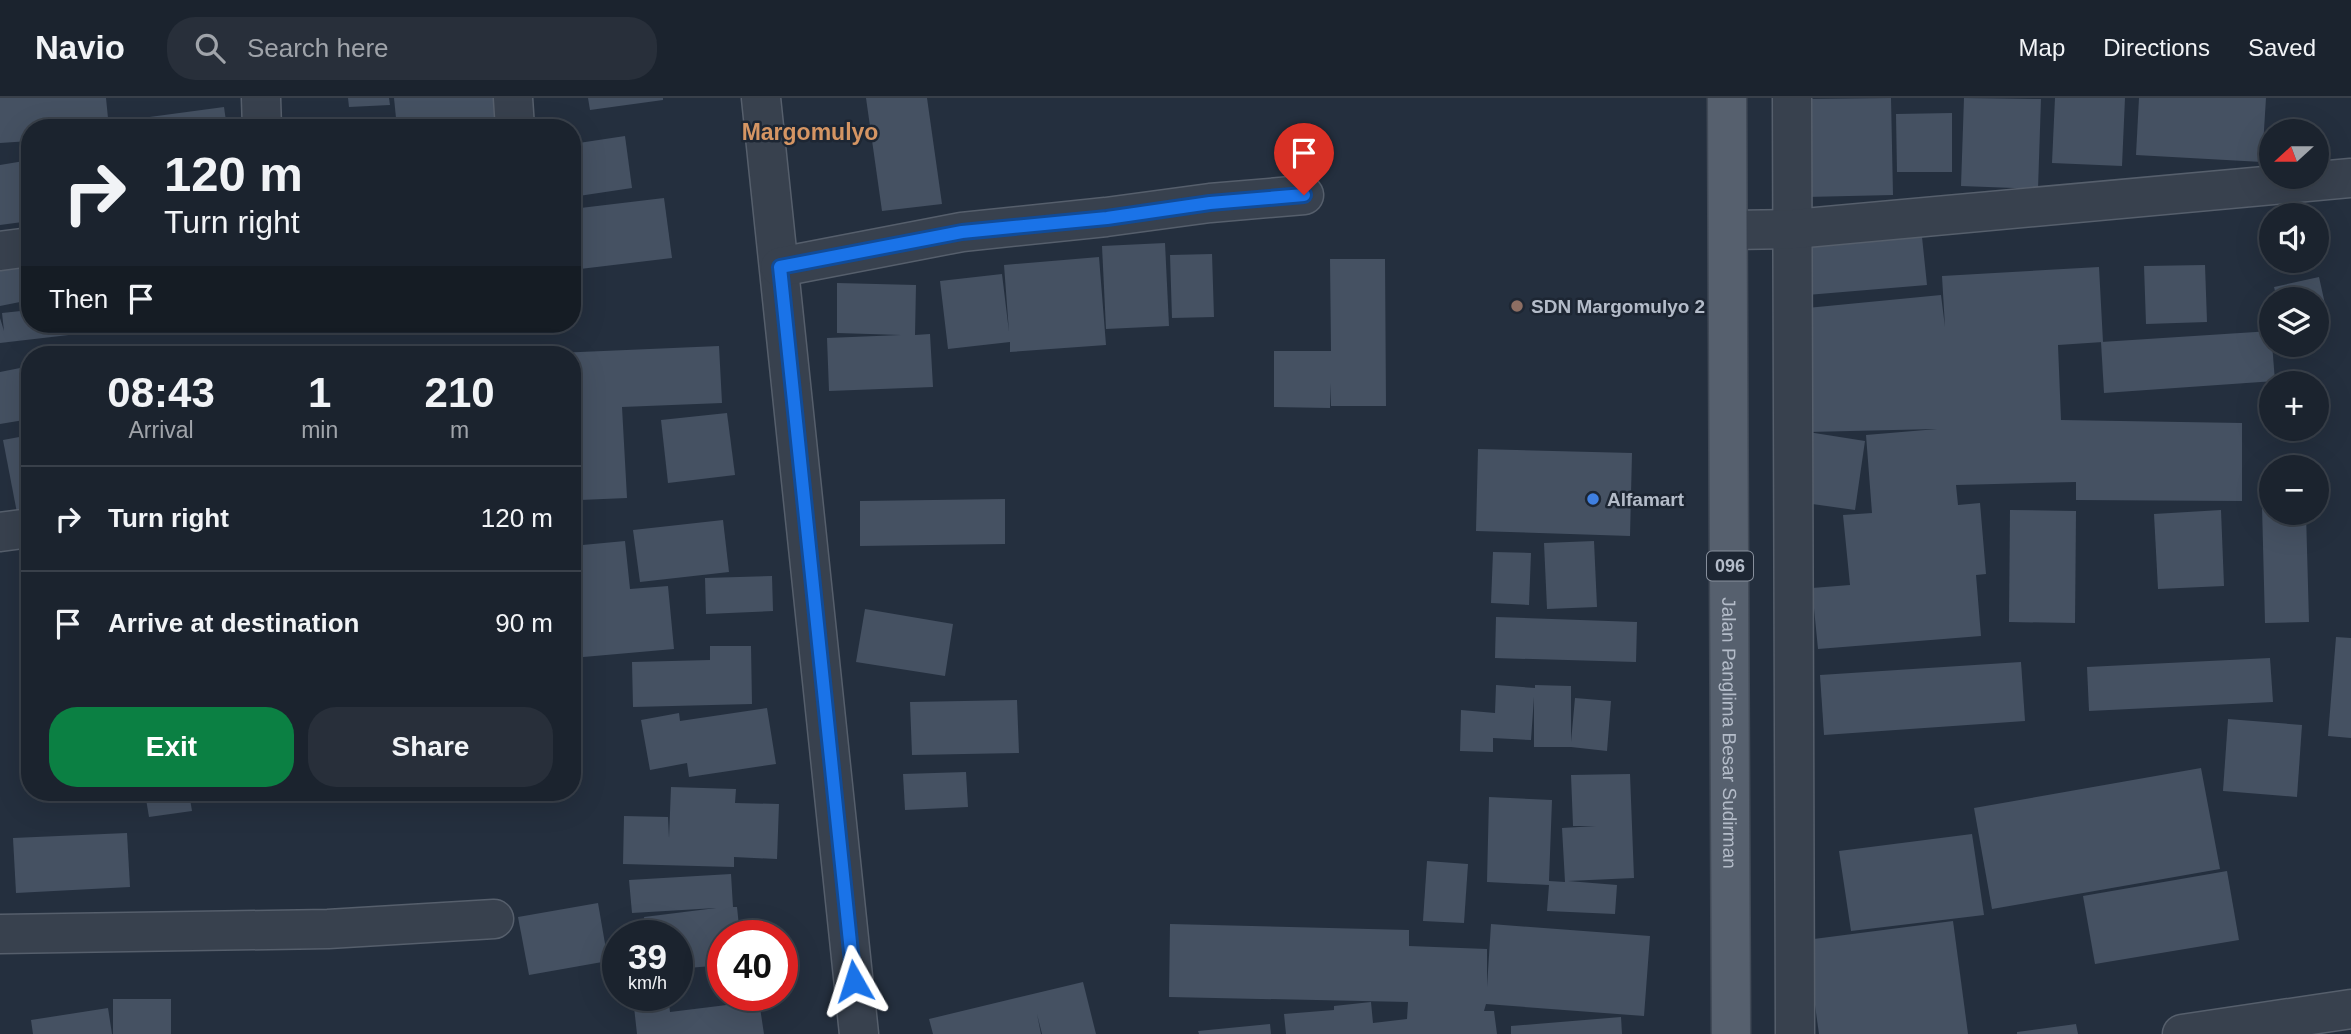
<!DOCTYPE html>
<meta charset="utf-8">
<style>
:root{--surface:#1b232e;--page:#282f3a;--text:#f1f3f6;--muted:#a0a4aa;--line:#39404a;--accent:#0b8043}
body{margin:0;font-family:Helvetica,sans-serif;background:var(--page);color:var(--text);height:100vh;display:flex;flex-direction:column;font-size:26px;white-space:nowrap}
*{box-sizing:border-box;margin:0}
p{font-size:23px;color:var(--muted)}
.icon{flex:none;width:38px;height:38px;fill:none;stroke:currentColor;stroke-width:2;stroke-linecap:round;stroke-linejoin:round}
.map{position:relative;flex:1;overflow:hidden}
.details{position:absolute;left:21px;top:248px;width:560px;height:455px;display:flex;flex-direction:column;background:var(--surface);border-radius:28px;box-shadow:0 7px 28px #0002,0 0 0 2px var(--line)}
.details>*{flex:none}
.top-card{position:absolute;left:21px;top:21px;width:560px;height:214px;border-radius:28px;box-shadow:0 7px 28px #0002,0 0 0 2px var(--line);background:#1b232e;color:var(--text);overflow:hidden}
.needle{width:46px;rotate:249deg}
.fabs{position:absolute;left:2259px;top:21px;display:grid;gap:14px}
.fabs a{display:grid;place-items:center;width:70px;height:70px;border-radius:50%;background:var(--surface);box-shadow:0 7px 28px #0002,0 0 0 2px var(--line);font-size:35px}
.speed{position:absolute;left:602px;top:822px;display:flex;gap:14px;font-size:35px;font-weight:700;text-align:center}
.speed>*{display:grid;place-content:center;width:91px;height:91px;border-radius:50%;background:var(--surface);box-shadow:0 7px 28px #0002,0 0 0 2px var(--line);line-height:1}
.speed small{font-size:18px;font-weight:400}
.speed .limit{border:10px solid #d22;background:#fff;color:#111}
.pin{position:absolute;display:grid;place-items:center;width:60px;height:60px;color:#fff;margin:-72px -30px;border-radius:50% 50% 50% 0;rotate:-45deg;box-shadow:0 0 7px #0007}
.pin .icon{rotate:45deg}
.me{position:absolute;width:77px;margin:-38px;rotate:354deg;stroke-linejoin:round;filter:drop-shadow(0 0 5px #0008)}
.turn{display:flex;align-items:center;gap:24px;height:147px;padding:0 28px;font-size:32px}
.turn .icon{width:91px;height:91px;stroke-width:2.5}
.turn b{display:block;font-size:49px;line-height:60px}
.then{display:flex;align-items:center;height:66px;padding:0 28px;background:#0003;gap:14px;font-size:26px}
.eta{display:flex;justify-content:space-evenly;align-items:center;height:119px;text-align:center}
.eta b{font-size:42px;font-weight:700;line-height:49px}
.button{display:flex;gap:14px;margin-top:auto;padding:14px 28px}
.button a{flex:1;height:80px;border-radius:28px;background:var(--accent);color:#fff;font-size:28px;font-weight:700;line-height:80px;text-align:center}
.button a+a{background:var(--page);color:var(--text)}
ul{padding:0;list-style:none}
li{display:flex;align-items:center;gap:21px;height:105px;padding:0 28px;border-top:2px solid var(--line)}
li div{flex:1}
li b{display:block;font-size:26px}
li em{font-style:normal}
header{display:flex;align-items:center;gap:42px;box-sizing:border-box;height:98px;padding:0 35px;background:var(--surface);border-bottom:2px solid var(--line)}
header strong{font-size:33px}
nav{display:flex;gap:38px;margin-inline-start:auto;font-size:24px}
.search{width:490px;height:63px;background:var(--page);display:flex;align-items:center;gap:18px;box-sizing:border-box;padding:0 24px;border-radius:28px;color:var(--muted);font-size:26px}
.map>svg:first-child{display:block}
</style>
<header>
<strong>Navio</strong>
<div class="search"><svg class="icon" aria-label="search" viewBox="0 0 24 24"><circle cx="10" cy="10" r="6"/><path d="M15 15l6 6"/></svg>Search here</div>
<nav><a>Map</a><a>Directions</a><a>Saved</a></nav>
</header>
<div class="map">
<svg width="2351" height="936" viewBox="0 0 2351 936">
<rect width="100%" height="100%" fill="#242f3e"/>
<!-- building -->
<g fill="#455162">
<polygon points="0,0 106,0 109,30 30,30 30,43 0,45"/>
<polygon points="348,0 389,0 390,7 349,9"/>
<polygon points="394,0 499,0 503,30 397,30"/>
<polygon points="588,0 663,0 663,2 590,12"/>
<polygon points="866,0 927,0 942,106 882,113"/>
<polygon points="1891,0 1893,97 1806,99 1804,1"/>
<polygon points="1964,0 2041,1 2038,91 1961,88"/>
<polygon points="2055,0 2125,0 2122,68 2052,65"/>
<polygon points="2139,0 2266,0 2262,64 2136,57"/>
<polygon points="224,9 227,30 143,30 142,20"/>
<polygon points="1952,15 1952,74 1897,74 1896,16"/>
<polygon points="625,38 632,90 572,99 572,46"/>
<polygon points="30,62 30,123 0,127 0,67"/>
<polygon points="664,100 672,160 580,171 572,111"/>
<polygon points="1922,139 1927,187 1807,197 1803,150"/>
<polygon points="1165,145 1169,228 1106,231 1102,148"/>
<polygon points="30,156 30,202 0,208 0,162"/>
<polygon points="1212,156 1214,219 1172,220 1170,157"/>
<polygon points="1099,159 1106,247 1010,254 1010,244 948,251 940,183 1002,176 1009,234 1004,167"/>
<polygon points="1330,161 1385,161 1386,308 1331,308 1330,285 1330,310 1274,309 1274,253 1331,253"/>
<polygon points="2205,167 2207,224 2146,226 2144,168"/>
<polygon points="2099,169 2103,244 2058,247 2061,322 2242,325 2242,403 2076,402 2076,384 1956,387 1958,407 1980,405 1986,476 1976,477 1981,538 1818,551 1812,490 1850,487 1843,417 1872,415 1866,337 1937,331 1808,334 1807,210 1941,197 1945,229 1942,178"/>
<polygon points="2319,179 2329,224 2317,226 2317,201 2277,201 2274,189"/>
<polygon points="837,185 916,187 915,237 930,236 933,289 829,293 827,240 901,237 837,235"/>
<polygon points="30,212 30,226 85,226 86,235 0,245 0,220 4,233 2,215"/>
<polygon points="2271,233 2275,283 2104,295 2101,244"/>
<polygon points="719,248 722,305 622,309 627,400 580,402 575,311 572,311 572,257 557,257 557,255"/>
<polygon points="30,268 30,321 0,326 0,274"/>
<polygon points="727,315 735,377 668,385 661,322"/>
<polygon points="1808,334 1865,343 1855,412 1798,404"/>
<polygon points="30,337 30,417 18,420 3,342"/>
<polygon points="1478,351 1632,355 1630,438 1476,433"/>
<polygon points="1005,401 1005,446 860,448 860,403"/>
<polygon points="2262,408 2272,408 2272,415 2306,415 2309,524 2265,525"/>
<polygon points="2010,412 2076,413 2075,525 2009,524"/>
<polygon points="2221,412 2224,488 2158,491 2154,416"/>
<polygon points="723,422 729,474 640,484 633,432"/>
<polygon points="625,443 630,491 668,488 674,551 572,560 572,448"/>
<polygon points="1594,443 1597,509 1547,511 1544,445"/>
<polygon points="1493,454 1531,455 1529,507 1491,505"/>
<polygon points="772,478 773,513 706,516 705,480"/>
<polygon points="865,511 953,526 945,578 856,564"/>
<polygon points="1496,519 1637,524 1636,564 1495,560"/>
<polygon points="2336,539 2351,540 2351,640 2328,638"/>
<polygon points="710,548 751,548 752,606 633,609 632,564 710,562"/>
<polygon points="2270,560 2273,604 2089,613 2087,569"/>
<polygon points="2021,564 2025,623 1824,637 1820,577"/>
<polygon points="1496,587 1535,590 1535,587 1571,588 1571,644 1575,600 1611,603 1607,653 1571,649 1534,649 1534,599 1531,642 1493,640 1493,654 1460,653 1461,612 1495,615"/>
<polygon points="1017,602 1019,655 912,657 910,604"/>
<polygon points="767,610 776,666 689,679 687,665 650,672 641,622 679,615 680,623"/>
<polygon points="2228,621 2302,627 2297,699 2223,693"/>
<polygon points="2201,670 2220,771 1992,811 1974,710"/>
<polygon points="966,674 968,709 905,712 903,676"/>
<polygon points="1630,676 1634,780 1568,783 1617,787 1615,816 1547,813 1549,787 1487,784 1489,699 1552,702 1549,783 1565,784 1562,730 1596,728 1573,728 1571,677"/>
<polygon points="671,689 736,691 735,705 779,706 777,761 734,759 734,769 623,766 624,718 668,719 669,740"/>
<polygon points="60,695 100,695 100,697 60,700"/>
<polygon points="145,695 189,695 192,713 149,719"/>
<polygon points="127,735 130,789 16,795 13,740"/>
<polygon points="1972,736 1984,817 1851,833 1839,753"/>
<polygon points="1427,763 1468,766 1464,825 1423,823"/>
<polygon points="2227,773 2239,842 2095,866 2083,798"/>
<polygon points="731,776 733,809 737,809 740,838 723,838 723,867 677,871 677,838 647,838 644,819 716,810 632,815 629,782"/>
<polygon points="598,805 608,863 529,877 518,819"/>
<polygon points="1953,823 1968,936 1819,936 1806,842"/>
<polygon points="1170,826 1409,832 1409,848 1487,851 1487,889 1491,826 1650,838 1644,918 1486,906 1484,913 1494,913 1497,936 1286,936 1284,916 1334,912 1334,908 1371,904 1373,925 1407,921 1408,904 1169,899"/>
<polygon points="1083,884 1096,936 1042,936 1037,916 1041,936 933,936 929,921"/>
<polygon points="647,898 668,898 670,914 759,903 764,936 637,936 633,900"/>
<rect x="113" y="901" width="58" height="35"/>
<polygon points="108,910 112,936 33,936 31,922"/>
<polygon points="1621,919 1622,936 1511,936 1511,928"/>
<polygon points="1270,926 1271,936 1199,936 1198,933"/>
<polygon points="2076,926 2078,936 2017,936 2017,934"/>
</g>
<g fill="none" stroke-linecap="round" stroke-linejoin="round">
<!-- minor casing -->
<g stroke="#565f6c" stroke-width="41">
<g id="minor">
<polyline points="261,0 262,30"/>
<polyline points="513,0 515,30"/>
<polyline points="761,0 859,936"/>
<polyline points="1792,0 1795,936"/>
<polyline points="1729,132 1794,131 2351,80"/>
<polyline points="0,153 30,149"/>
<polyline points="780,169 962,134 1106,119 1210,105 1304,97"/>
<polyline points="0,434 30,430"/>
<polyline points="0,836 328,831 494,821"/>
<polyline points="2182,936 2351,911"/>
</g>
</g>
<!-- major casing -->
<g stroke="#414a57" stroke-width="41">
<g id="major">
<path id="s1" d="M1727,0L1731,936"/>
</g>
</g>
<!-- minor -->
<use href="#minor" stroke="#38414e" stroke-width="38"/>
<!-- major -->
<use href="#major" stroke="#56606e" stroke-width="38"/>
</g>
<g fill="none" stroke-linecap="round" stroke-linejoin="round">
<!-- route casing -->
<g stroke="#114b97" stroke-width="18">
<polyline id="route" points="854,883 780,169 962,134 1107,120 1210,105 1304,97"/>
</g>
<!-- route -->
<use href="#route" stroke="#1a73e8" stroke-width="12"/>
</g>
<!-- markers -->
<circle fill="#8d6e63" stroke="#1d2633" stroke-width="2.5" cx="1517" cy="208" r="7"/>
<circle fill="#3f7fe0" stroke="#1d2633" stroke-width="2.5" cx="1593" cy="401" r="7"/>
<g text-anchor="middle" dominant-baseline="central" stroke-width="5" stroke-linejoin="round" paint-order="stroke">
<!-- shield labels -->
<rect fill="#1d2633" stroke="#878f9c" stroke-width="2" x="1707" y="453.5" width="46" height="29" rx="5"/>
<g font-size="18" font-weight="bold" fill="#b4bcc9">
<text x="1730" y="468">096</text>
</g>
<!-- poi labels -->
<g font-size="19" font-weight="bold" fill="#b4bcc9" stroke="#1d2633" text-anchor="start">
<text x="1531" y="208">SDN Margomulyo 2</text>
<text x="1607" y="401">Alfamart</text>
</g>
<!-- street labels -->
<g font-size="19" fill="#b4bcc9" stroke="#1d2633">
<text stroke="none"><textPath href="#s1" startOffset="635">Jalan Panglima Besar Sudirman</textPath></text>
</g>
<!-- quarter labels -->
<g font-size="23" font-weight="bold" fill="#d59563" stroke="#1d2633">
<text x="810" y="34">Margomulyo</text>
</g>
</g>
</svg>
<div class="fabs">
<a><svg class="needle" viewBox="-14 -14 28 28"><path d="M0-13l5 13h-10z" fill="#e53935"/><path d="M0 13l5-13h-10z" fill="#a0a4aa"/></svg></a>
<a><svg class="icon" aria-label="sound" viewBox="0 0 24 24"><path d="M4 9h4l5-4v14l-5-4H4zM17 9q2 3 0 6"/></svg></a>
<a><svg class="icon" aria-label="layers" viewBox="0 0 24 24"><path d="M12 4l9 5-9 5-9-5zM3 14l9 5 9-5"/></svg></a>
<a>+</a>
<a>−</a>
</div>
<div class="speed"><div>39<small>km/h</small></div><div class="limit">40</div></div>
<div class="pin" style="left:1304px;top:97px;background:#d93025"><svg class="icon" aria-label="arrive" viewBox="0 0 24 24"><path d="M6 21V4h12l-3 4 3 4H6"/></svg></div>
<svg class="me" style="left:854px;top:883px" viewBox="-20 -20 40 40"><path d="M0-17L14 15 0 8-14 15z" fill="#1a73e8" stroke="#fff" stroke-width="4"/></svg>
<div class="top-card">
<div class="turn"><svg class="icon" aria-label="right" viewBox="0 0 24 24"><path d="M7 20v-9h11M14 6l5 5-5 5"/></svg><div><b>120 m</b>Turn right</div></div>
<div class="then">Then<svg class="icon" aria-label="arrive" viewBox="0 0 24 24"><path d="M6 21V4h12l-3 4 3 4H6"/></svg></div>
</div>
<section class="details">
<div class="eta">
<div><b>08:43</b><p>Arrival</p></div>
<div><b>1</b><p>min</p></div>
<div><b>210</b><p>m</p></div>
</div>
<ul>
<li><svg class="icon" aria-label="right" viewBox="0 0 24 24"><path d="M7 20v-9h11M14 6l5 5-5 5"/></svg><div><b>Turn right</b></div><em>120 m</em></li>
<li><svg class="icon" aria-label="arrive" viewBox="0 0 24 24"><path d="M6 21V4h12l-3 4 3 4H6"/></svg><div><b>Arrive at destination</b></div><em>90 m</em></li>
</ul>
<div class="button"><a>Exit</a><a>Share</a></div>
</section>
</div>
